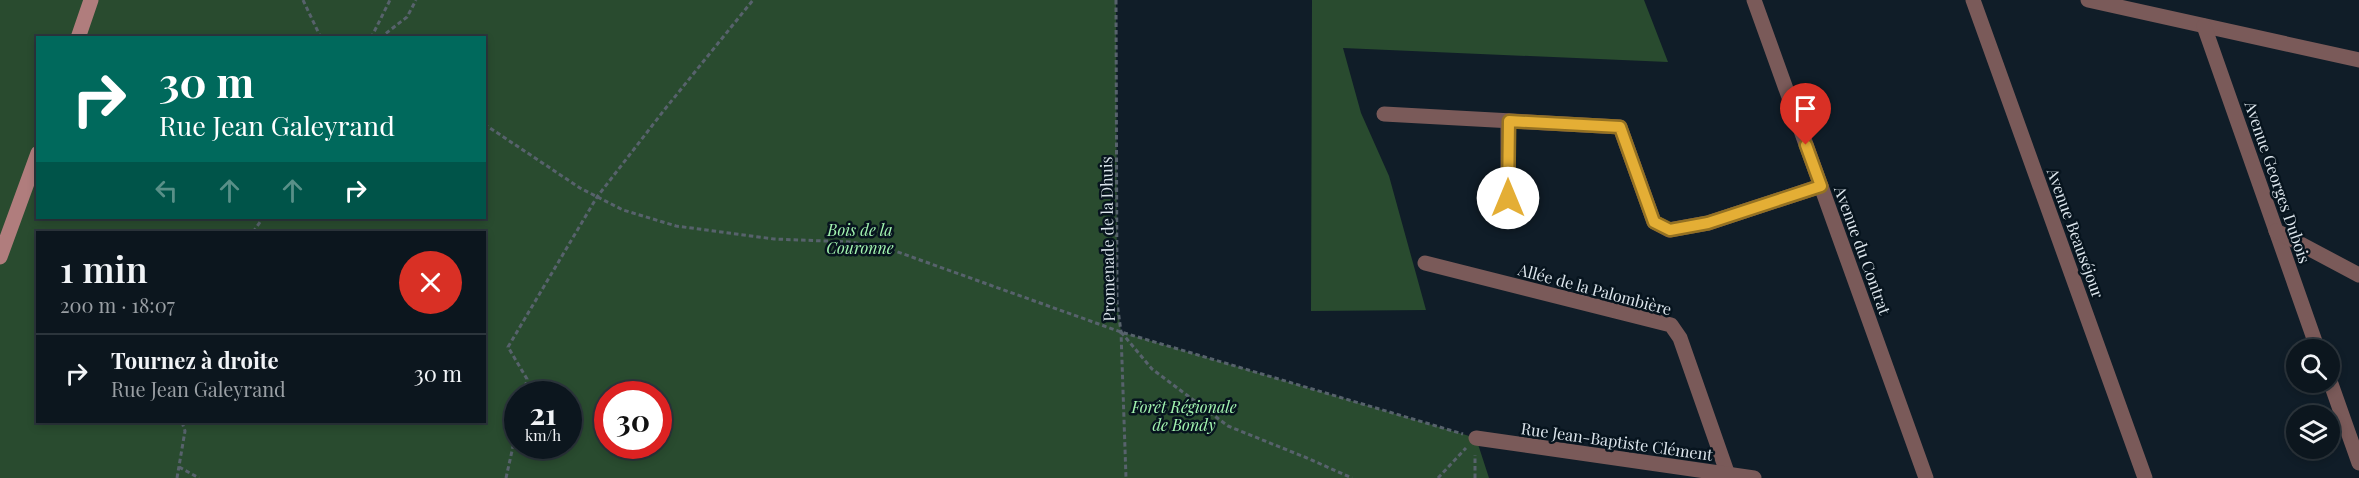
<!DOCTYPE html>
<html lang="fr">
<meta charset="utf-8">
<style>
:root{--surface:#0c161e;--page:#151f27;--text:#f1f3f6;--muted:#9a9fa4;--line:#2c353c}
body{margin:0;font-family:"Playfair Display",serif;background:var(--page);color:var(--text);height:100vh;display:flex;flex-direction:column;font-size:22px;white-space:nowrap}
*{box-sizing:border-box;margin:0}
p{font-size:20px;color:var(--muted)}
.icon{flex:none;width:33px;height:33px;fill:none;stroke:currentColor;stroke-width:2;stroke-linecap:round;stroke-linejoin:round}
.map{position:relative;flex:1;overflow:hidden}
.sheet{position:absolute;left:36px;top:231px;width:450px;height:192px;display:flex;flex-direction:column;background:var(--surface);border-radius:0px;box-shadow:0 3px 9px #0003,0 0 0 2px var(--line)}
.sheet>*{flex:none}
.hud{position:absolute;left:36px;top:36px;width:450px;height:183px;border-radius:0px;box-shadow:0 3px 9px #0003,0 0 0 2px var(--line);background:#00695c;color:#fff;overflow:hidden}
.buttons{position:absolute;left:2286px;top:339px;display:grid;gap:12px}
.buttons a{display:grid;place-items:center;width:54px;height:54px;border-radius:50%;background:var(--surface);box-shadow:0 3px 9px #0003,0 0 0 2px var(--line);font-size:30px}
.speed{position:absolute;left:504px;top:381px;display:flex;gap:12px;font-size:30px;font-weight:700;text-align:center}
.speed>*{display:grid;place-content:center;width:78px;height:78px;border-radius:50%;background:var(--surface);box-shadow:0 3px 9px #0003,0 0 0 2px var(--line);line-height:1}
.speed small{font-size:15px;font-weight:400}
.speed .limit{border:9px solid #d22;background:#fff;color:#111}
.pin{position:absolute;display:grid;place-items:center;width:51px;height:51px;color:#fff;margin:-62px -26px;border-radius:50% 50% 50% 0;rotate:-45deg;box-shadow:0 0 6px #0007}
.pin .icon{rotate:45deg}
.me{position:absolute;width:66px;margin:-33px;rotate:0deg;stroke-linejoin:round;filter:drop-shadow(0 0 4px #0008)}
.turn{display:flex;align-items:center;gap:21px;height:126px;padding:0 24px;font-size:27px}
.turn .icon{width:78px;height:78px;stroke-width:2.5}
.turn b{display:block;font-size:42px;line-height:51px}
.lanes{display:flex;align-items:center;height:57px;padding:0 24px;background:#0003;justify-content:center;gap:30px;direction:ltr}
.lanes .off{opacity:.35}
.round{display:grid;place-items:center;flex:none;width:63px;height:63px;border-radius:32px;background:var(--page)}
.summary{display:flex;align-items:center;justify-content:space-between;height:102px;padding:0 24px}
h1{font-size:36px;font-weight:600;line-height:45px}
ul{padding:0;list-style:none}
li{display:flex;align-items:center;gap:18px;height:78px;padding:0 24px;border-top:2px solid var(--line)}
li div{flex:1}
li b{display:block;font-size:22px}
li em{font-style:normal}
.map>svg:first-child{display:block}
</style>
<div class="map">
<svg width="2359" height="478" viewBox="0 0 2359 478">
<rect width="100%" height="100%" fill="#101d28"/>
<!-- green -->
<g fill="#294b2f" fill-rule="evenodd">
<path d="M0,0H1116L1117,302L1121,332L1476,438L1489,478H0ZM38,38H484V218H38ZM38,232H484V422H38ZM518,394H568V446H518ZM608,394H658V446H608Z"/>
<polygon points="1312,0 1644,0 1668,62 1343,48 1361,113 1389,176 1426,310 1311,311"/>
</g>
<g fill="none" stroke-linecap="round" stroke-linejoin="round">
<!-- path -->
<g stroke="#57626c" stroke-width="3" stroke-dasharray="4.5 3" stroke-linecap="butt">
<polyline points="303,0 321,38"/>
<polyline points="1116,0 1117,302 1121,332 1126,478"/>
<polyline points="371,38 390,0"/>
<polyline points="380,38 407,17 416,0"/>
<polyline points="484,124 580,188 623,210 676,226 774,239 851,242 895,251 1121,332 1463,434"/>
<polyline points="253,232 263,218"/>
<polyline points="1121,332 1152,369 1228,426 1307,458 1352,478"/>
<polyline points="524,394 527,379 508,347 597,197 665,109 753,0"/>
<polyline points="179,467 199,478"/>
<polyline points="177,478 185,431 182,422"/>
<polyline points="506,478 518,424"/>
<polyline points="1438,478 1466,448"/>
<polyline points="1475,478 1475,455"/>
</g>
<!-- street -->
<g stroke="#7a5a59" stroke-width="15">
<polyline points="1754,0 1926,478"/>
<polyline points="1973,0 2145,478"/>
<polyline points="2088,0 2359,60"/>
<polyline points="2204,26 2318,350"/>
<polyline points="1384,114 1620,127 1654,222 1669,230 1708,223 1821,186"/>
<polyline points="1508,198 1508,121"/>
<polyline points="2276,231 2359,275"/>
<polyline points="1425,263 1671,325 1680,338 1728,475"/>
<polyline points="2330,381 2359,463"/>
<polyline points="1476,438 1754,478"/>
</g>
<!-- secondary -->
<g stroke="#b07d7d" stroke-width="15">
<polyline points="78,38 91,0"/>
<polyline points="0,257 38,153"/>
</g>
</g>
<g fill="none" stroke-linecap="round" stroke-linejoin="round">
<!-- route casing -->
<g stroke="#947122" stroke-width="15">
<polyline id="route" points="1508,198 1509,121 1620,127 1654,222 1670,230 1708,223 1821,186 1806,145"/>
</g>
<!-- route -->
<use href="#route" stroke="#e4ae35" stroke-width="10"/>
</g>
<g text-anchor="middle" dominant-baseline="central" stroke-width="5" stroke-linejoin="round" paint-order="stroke">
<!-- street labels -->
<g font-size="16" fill="#dce5ec" stroke="#07141e">
<text transform="translate(2278 182) rotate(71)">Avenue Georges Dubois</text>
<text transform="translate(2076 233) rotate(70)">Avenue Beauséjour</text>
<text transform="translate(1107 239) rotate(-91)">Promenade de la Dhuis</text>
<text transform="translate(1863 250) rotate(70)">Avenue du Contrat</text>
<text transform="translate(1595 289) rotate(15)">Allée de la Palombière</text>
<text transform="translate(1617 441) rotate(8)">Rue Jean-Baptiste Clément</text>
</g>
<!-- park labels -->
<g font-size="16" font-style="italic" fill="#a3f6b1" stroke="#07141e">
<text x="860" y="229">Bois de la<tspan x="860" dy="18">Couronne</tspan></text>
<text x="1184" y="406">Forêt Régionale<tspan x="1184" dy="18">de Bondy</tspan></text>
</g>
</g>
</svg>
<div class="buttons">
<a><svg class="icon" aria-label="search" viewBox="0 0 24 24"><circle cx="10" cy="10" r="6"/><path d="M15 15l6 6"/></svg></a>
<a><svg class="icon" aria-label="layers" viewBox="0 0 24 24"><path d="M12 4l9 5-9 5-9-5zM3 14l9 5 9-5"/></svg></a>
</div>
<div class="speed"><div>21<small>km/h</small></div><div class="limit">30</div></div>
<div class="pin" style="left:1806px;top:145px;background:#d93025"><svg class="icon" aria-label="arrive" viewBox="0 0 24 24"><path d="M6 21V4h12l-3 4 3 4H6"/></svg></div>
<svg class="me" style="left:1508px;top:198px" viewBox="-20 -20 40 40"><circle r="19" fill="#fff"/><path d="M0-13L10 11 0 6-10 11z" fill="#e4ae35"/></svg>
<div class="hud">
<div class="turn"><svg class="icon" aria-label="right" viewBox="0 0 24 24"><path d="M7 20v-9h11M14 6l5 5-5 5"/></svg><div><b>30 m</b>Rue Jean Galeyrand</div></div>
<div class="lanes"><svg class="icon off" aria-label="left" viewBox="0 0 24 24"><path d="M17 20v-9H6M10 6l-5 5 5 5"/></svg><svg class="icon off" aria-label="ahead" viewBox="0 0 24 24"><path d="M12 20V5M6 11l6-6 6 6"/></svg><svg class="icon off" aria-label="ahead" viewBox="0 0 24 24"><path d="M12 20V5M6 11l6-6 6 6"/></svg><svg class="icon" aria-label="right" viewBox="0 0 24 24"><path d="M7 20v-9h11M14 6l5 5-5 5"/></svg></div>
</div>
<section class="sheet">
<div class="summary"><div><h1>1 min</h1><p>200 m · 18:07</p></div><a class="round" style="background:#d93025;color:#fff"><svg class="icon" aria-label="close" viewBox="0 0 24 24"><path d="M6 6l12 12M18 6L6 18"/></svg></a></div>
<ul>
<li><svg class="icon" aria-label="right" viewBox="0 0 24 24"><path d="M7 20v-9h11M14 6l5 5-5 5"/></svg><div><b>Tournez à droite</b><p>Rue Jean Galeyrand</p></div><em>30 m</em></li>
</ul>
</section>
</div>
